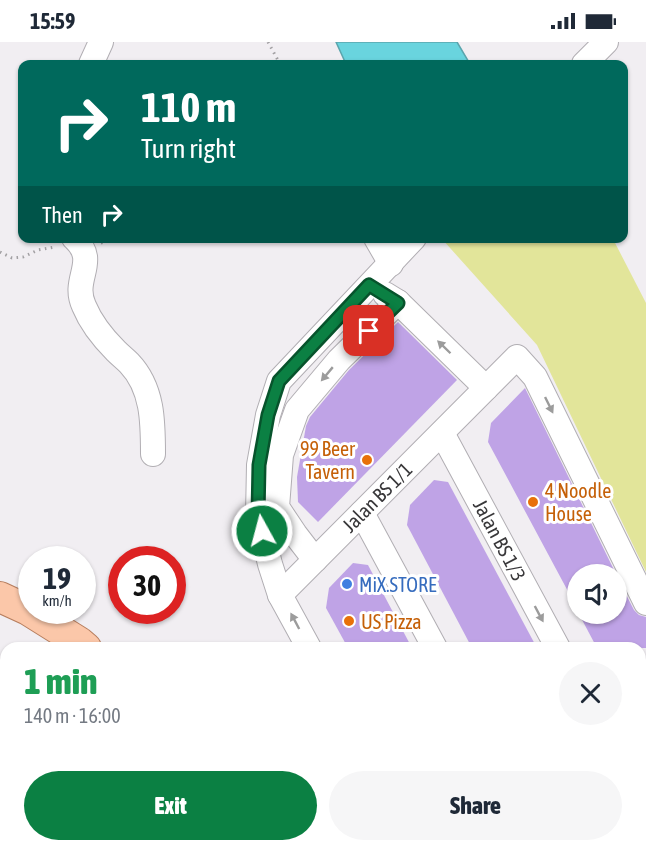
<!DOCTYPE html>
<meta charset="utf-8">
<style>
:root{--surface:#fff;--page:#f6f6f7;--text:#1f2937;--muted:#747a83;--accent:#0b8043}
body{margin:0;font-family:"Asap Condensed",sans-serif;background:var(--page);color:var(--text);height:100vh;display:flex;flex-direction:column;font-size:22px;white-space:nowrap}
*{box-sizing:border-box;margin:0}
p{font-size:20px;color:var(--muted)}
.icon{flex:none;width:33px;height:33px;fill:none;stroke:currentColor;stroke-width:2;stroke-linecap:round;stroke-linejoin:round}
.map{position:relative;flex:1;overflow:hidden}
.drawer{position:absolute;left:0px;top:600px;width:646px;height:210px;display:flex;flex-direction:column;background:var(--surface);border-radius:18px 18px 0 0;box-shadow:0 2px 4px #0004}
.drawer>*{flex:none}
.hud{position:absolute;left:18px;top:18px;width:610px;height:183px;border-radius:12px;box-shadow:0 2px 4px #0004;background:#00695c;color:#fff;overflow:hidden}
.fabs{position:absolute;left:567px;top:522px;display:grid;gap:12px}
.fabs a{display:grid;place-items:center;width:60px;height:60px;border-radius:50%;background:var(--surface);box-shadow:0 2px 4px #0004;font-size:30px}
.speed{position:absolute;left:18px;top:504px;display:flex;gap:12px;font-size:30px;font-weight:700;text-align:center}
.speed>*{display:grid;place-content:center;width:78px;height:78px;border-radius:50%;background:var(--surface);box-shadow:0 2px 4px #0004;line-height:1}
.speed small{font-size:15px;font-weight:400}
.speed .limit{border:9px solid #d22;background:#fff;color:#111}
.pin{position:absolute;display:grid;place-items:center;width:51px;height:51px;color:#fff;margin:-26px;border-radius:12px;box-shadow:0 3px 9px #0006}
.me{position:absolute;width:66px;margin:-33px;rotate:353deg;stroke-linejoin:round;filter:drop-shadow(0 0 4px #0008)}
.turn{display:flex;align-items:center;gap:21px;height:126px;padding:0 24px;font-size:27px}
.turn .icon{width:78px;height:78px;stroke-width:2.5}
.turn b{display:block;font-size:42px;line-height:51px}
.then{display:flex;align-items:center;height:57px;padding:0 24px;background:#0003;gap:12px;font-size:22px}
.round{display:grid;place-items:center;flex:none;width:63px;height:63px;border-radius:32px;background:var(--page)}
.head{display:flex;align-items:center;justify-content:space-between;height:102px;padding:0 24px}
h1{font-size:36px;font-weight:800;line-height:45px;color:#1e9e55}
.primary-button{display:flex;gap:12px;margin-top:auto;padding:12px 24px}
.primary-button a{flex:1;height:69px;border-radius:36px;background:var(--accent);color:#fff;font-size:24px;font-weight:800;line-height:69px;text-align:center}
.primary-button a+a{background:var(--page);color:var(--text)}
.status{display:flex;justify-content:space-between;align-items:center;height:42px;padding:0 30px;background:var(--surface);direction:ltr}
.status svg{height:16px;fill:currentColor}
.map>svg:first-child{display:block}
</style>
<div class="status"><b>15:59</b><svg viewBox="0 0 49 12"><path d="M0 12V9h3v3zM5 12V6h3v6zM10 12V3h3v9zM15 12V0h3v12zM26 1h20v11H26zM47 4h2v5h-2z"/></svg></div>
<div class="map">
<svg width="646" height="810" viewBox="0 0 646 810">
<rect width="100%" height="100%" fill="#f1eef2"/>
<!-- green -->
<polygon fill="#e2e59a" points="442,197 613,197 646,261 646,530 537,303"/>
<!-- water -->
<polygon fill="#69d4de" stroke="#5ba5ad" stroke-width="1.5" points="336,0 457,0 470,22 346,22"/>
<!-- building -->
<g fill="#bfa3e6">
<polygon points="398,280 457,338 318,480 298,460 297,435 306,384 310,375 349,328"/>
<polygon points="525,346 616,532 578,532 578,568 488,400 491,381"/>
<polygon points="434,438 448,440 537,606 472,606 407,483 410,463"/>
<polygon points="353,521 368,523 412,606 348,606 326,566 329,546"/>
<polygon points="616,533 634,568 639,573 646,575 646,606 597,606 579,572 616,572"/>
</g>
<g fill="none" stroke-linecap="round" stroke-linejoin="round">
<!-- minor casing -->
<g stroke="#b1aeb3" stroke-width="26">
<g id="minor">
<polyline points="91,22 101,0"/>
<polyline points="584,22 606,0"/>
<path d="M74,196C100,220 71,236 84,264C91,281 103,296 116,309C120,313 125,317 129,321C153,346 153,380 153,412"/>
<polyline points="376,196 391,222"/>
<polyline points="385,252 398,260 486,346"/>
<polyline points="442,391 558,606"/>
<polyline points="362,471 435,606"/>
<polyline points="315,518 295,492 277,465 281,413 297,368 339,318 398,260"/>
<polyline points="280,553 517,315 535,335 646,561"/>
<polyline points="309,606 280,553 270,522 258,473 259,423 268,373 279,339 414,196"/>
<polyline points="640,762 646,773"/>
<polyline points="415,804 418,810"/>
<polyline points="543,804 546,810"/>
</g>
</g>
<!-- major casing -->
<g stroke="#b67d5d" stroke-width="32">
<g id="major">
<polyline points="0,555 28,568 79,600 86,606"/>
<polyline points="213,804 217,810"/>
<polyline points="246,804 250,810"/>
</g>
</g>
<!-- path -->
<g stroke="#a2a0a3" stroke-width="3" stroke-dasharray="1.5 4.5" stroke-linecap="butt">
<polyline points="268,0 280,22"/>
<polyline points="101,201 122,196"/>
<polyline points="0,210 12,216 23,215 38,208 55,205"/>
<polyline points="640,650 646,647"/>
</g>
<!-- minor -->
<use href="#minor" stroke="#fff" stroke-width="24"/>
<!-- major -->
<use href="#major" stroke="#fbc7a9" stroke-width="30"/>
</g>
<!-- one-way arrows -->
<defs><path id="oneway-solid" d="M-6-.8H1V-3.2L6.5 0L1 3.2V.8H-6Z" transform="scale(1.5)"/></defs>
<g fill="#9c9c9c">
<use href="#oneway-solid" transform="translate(444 305) rotate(-136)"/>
<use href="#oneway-solid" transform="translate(327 332) rotate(130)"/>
<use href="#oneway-solid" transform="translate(549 363) rotate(64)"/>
<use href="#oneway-solid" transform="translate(539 572) rotate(62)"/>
<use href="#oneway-solid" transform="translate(295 579) rotate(-118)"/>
</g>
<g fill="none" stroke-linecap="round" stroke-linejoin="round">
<!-- route casing -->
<g stroke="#07532c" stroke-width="15">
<polyline id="route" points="262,489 258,473 259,423 268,373 279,339 369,243 398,261 369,289"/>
</g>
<!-- route -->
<use href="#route" stroke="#0b8043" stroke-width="10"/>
</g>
<!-- markers -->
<g fill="#e8710a" stroke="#fff" stroke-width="2">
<circle cx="367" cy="418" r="6"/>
<circle cx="533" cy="460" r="6"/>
<circle cx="349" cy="579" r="6"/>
</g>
<circle fill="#3f7fe0" stroke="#fff" stroke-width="2" cx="347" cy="542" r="6"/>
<g text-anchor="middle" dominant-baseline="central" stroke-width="6" stroke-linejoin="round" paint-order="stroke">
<!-- food labels -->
<g font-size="20" fill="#c56008" stroke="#fff" text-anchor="start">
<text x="355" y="406" text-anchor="end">99 Beer<tspan x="355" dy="23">Tavern</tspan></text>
<text x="545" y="448">4 Noodle<tspan x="545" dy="23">House</tspan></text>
<text x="361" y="579">US Pizza</text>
</g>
<!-- street labels -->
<g font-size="20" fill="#39383a" stroke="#fff">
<text transform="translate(377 455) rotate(-45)">Jalan BS 1/1</text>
<text transform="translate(500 498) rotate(62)">Jalan BS 1/3</text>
</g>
<!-- shop labels -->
<g font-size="20" fill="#366cbe" stroke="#fff" text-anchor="start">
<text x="359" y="542">MiX.STORE</text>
</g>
</g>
</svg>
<div class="fabs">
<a><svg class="icon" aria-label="sound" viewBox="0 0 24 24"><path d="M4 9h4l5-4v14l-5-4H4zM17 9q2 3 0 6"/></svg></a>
</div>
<div class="speed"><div>19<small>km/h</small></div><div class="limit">30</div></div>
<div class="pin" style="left:369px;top:289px;background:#d93025"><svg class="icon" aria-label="arrive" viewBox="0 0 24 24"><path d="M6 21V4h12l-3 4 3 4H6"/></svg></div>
<svg class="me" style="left:262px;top:489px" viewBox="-20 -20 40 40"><circle r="17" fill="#0b8043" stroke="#fff" stroke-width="3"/><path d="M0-11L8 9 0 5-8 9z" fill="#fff"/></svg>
<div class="hud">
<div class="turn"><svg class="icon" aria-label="right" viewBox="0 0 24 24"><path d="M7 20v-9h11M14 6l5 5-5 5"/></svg><div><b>110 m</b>Turn right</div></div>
<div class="then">Then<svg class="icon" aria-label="right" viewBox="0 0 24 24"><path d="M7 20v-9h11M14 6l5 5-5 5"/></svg></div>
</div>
<section class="drawer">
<div class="head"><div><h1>1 min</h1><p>140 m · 16:00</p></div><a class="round"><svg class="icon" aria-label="close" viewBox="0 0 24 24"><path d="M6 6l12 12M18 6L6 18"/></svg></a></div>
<div class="primary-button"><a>Exit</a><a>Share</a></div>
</section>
</div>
